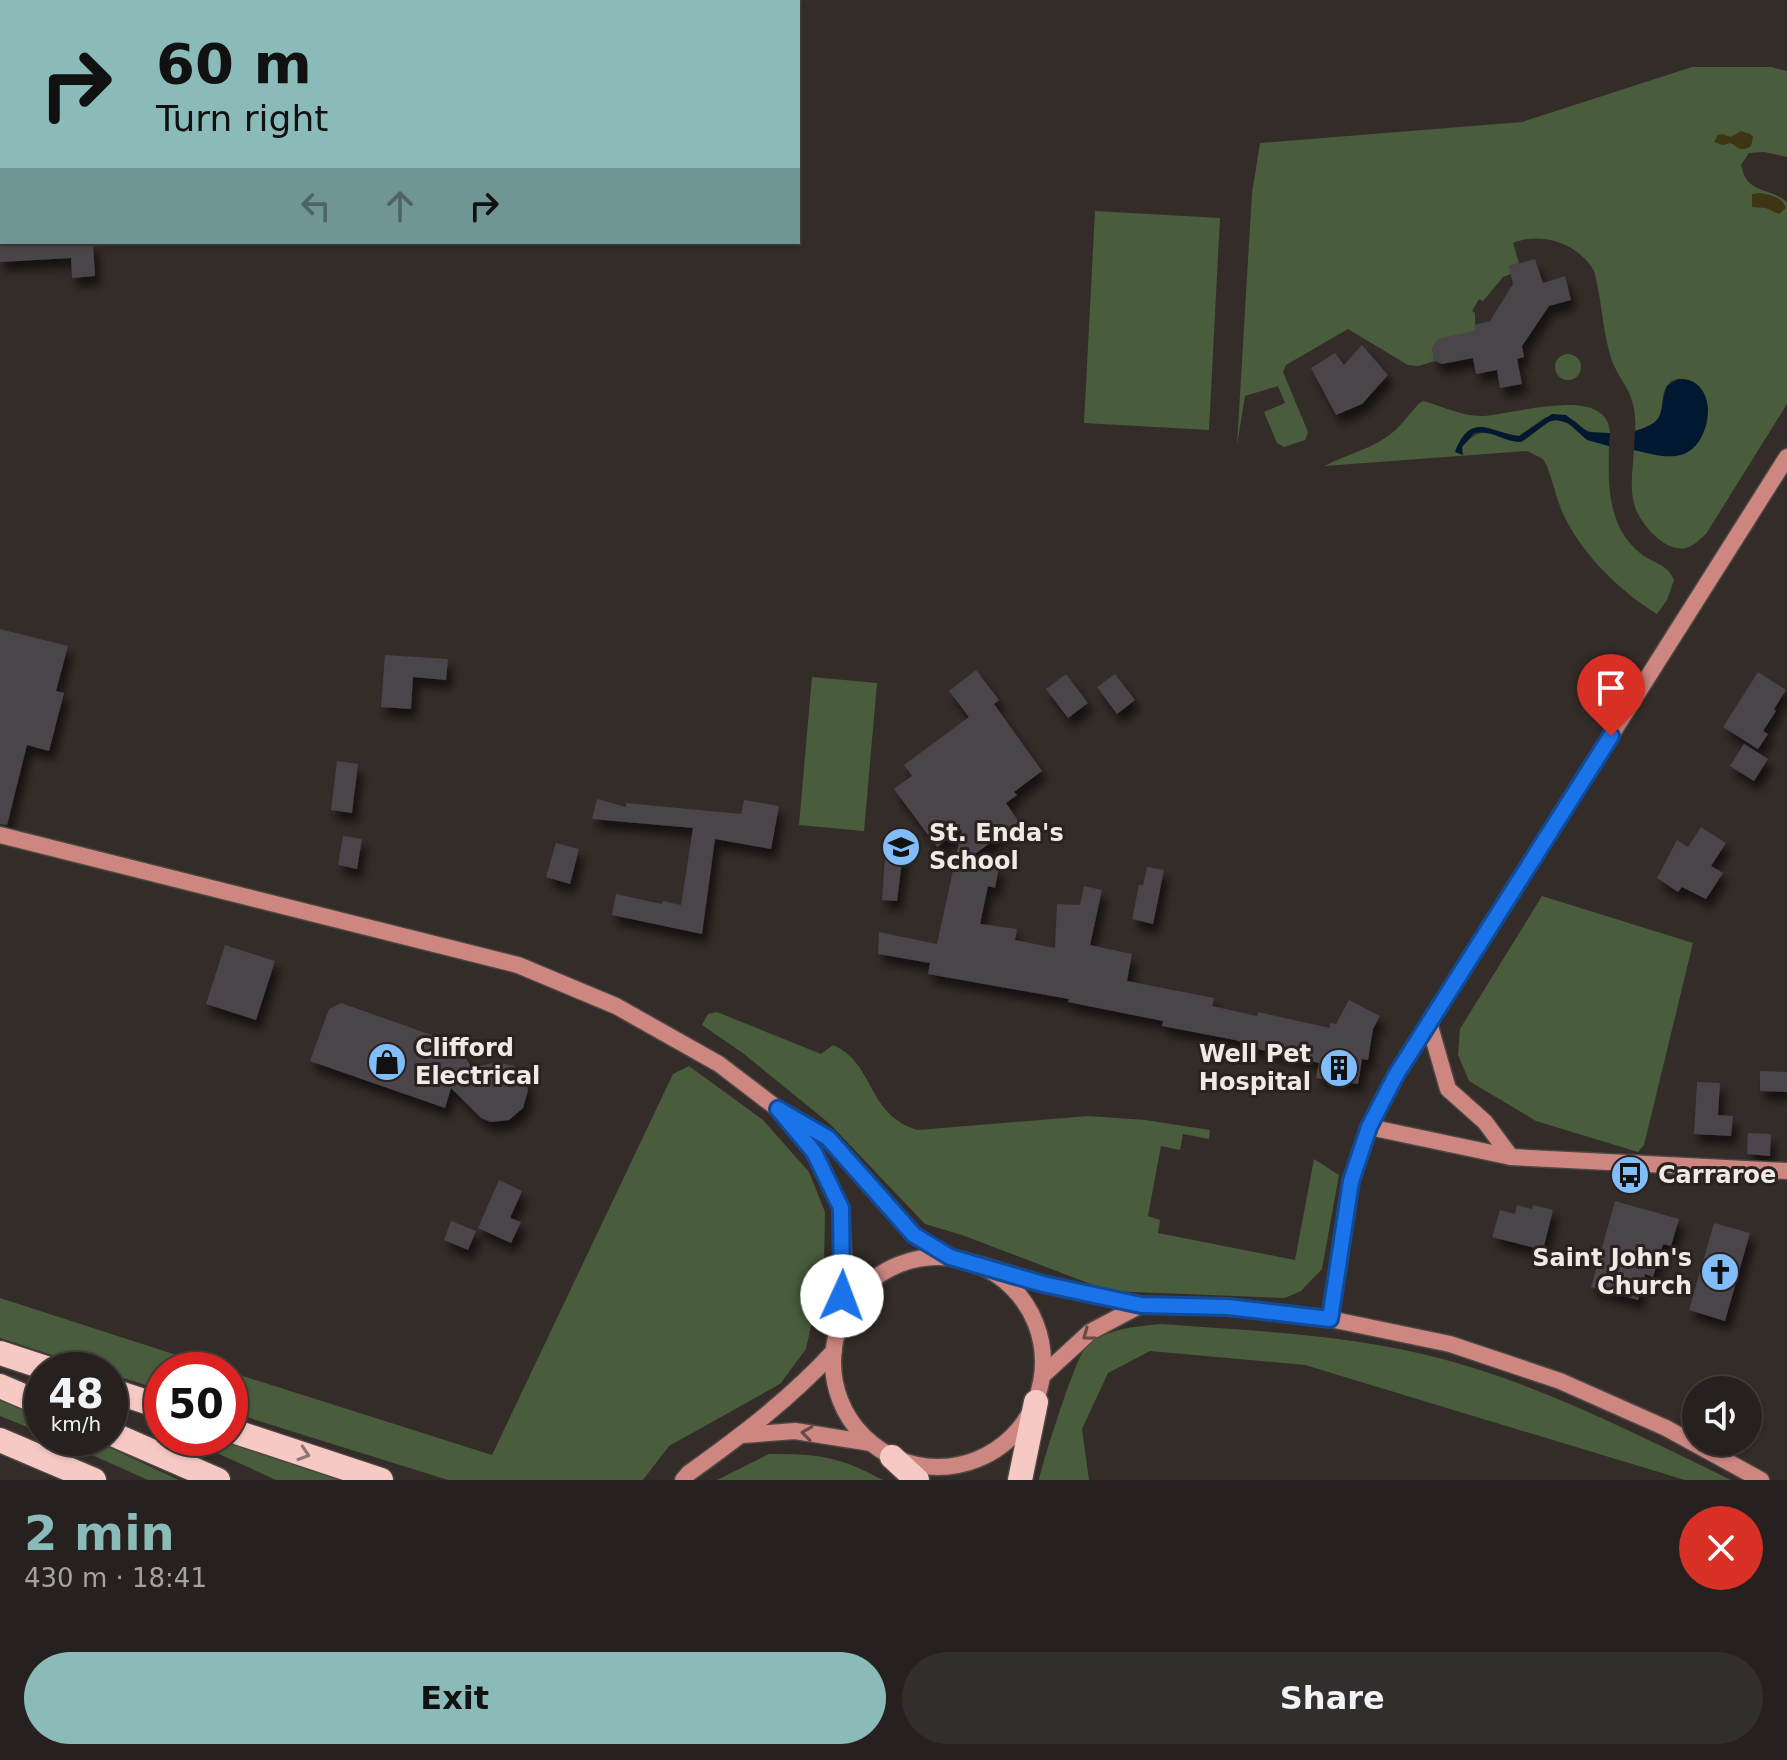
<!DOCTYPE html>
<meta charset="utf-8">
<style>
:root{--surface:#26211e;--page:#322e2b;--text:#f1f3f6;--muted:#a4a3a4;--line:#423e3c;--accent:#8bbbb9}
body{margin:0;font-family:"DejaVu Sans",sans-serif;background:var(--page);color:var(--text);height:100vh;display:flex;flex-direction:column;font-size:30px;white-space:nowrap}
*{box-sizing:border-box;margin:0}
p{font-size:26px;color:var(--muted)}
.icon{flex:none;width:44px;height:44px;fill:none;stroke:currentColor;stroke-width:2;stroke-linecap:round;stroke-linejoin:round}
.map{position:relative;height:1480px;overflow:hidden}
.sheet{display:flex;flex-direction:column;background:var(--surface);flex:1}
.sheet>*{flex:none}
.guide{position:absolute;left:0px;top:0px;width:800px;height:244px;box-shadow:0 2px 6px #0004,0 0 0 2px var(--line);background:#8bbbb9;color:#111;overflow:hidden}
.tools{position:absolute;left:1682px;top:1376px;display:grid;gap:16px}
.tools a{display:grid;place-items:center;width:80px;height:80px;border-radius:50%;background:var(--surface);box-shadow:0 2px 6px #0004,0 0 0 2px var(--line);font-size:40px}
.speed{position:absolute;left:24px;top:1352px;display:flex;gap:16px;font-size:40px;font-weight:700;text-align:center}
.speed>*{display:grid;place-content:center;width:104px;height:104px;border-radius:50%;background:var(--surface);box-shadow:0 2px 6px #0004,0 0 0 2px var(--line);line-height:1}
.speed small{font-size:20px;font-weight:400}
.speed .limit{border:12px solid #d22;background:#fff;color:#111}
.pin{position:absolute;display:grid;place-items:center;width:68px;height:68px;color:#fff;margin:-82px -34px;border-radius:50% 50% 50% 0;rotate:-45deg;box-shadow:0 0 8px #0007}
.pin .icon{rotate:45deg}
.me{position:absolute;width:88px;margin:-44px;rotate:2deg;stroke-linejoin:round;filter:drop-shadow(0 0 6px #0008)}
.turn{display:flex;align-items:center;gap:28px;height:168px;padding:0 24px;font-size:36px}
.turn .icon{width:104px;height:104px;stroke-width:2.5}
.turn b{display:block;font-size:56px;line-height:68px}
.lanes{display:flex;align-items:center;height:76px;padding:0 24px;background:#0003;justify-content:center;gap:40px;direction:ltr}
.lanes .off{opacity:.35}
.round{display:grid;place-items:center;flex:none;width:84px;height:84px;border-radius:42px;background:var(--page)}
.summary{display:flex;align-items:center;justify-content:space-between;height:136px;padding:0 24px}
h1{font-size:48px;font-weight:700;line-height:60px;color:var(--accent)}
.action{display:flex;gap:16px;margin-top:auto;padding:16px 24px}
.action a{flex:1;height:92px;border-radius:48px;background:var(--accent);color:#111;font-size:32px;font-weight:700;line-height:92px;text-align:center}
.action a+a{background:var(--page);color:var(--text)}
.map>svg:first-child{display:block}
</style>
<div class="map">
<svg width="1787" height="1480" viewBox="0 0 1787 1480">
<defs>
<filter id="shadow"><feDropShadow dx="5" dy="9" stdDeviation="4" flood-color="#0009"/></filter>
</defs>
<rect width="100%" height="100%" fill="#332c28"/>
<!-- green -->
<g fill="#495d3c">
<path d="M1692,67H1771L1787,71V157L1764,152L1749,153L1741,165C1747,195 1768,186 1787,202V404L1706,534C1700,539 1694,546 1686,548C1666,553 1641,525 1635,507C1629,489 1633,468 1634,450L1657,455L1708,410C1706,389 1694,373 1671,381C1651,402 1679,419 1635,431C1638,387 1616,384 1608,347C1602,322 1601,296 1594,271C1579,244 1542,231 1513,243L1519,263L1509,266L1511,274L1503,277L1483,301L1479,299L1472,311L1475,313V331L1437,340L1432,349L1435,361L1418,366L1408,365L1348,329L1286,365L1283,372L1308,432L1305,440L1284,447L1277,443L1264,412L1285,403L1278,386L1245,396L1237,445L1252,193L1260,143L1522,122Z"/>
<polygon points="1095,211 1220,218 1209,430 1084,423"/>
<circle cx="1568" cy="367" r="13"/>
<path d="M1423,401C1441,406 1464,417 1483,416C1512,415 1608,383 1610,433H1594L1583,429L1575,421L1546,417L1519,436C1502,434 1491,427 1473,429L1456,448L1462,451V447C1485,420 1492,439 1521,442C1532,437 1538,427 1549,422C1566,413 1590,443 1609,446C1608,484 1607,526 1640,553C1652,563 1668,564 1674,580L1667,600L1657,614C1621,592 1586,558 1566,520C1557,503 1554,484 1547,466L1543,459L1527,451L1325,466C1346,454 1369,450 1388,436C1401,428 1415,405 1423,401Z"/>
<polygon points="812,677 877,683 864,831 799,825"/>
<polygon points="1542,896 1693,943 1644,1145 1638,1152 1536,1121 1469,1081 1458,1055 1460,1029"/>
<path d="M717,1012L821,1054L833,1045C876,1064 866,1115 918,1130L1088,1116L1145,1120L1210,1130L1209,1139L1183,1134L1180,1150L1161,1146L1148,1216L1160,1220L1158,1233L1295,1260L1314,1159L1339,1175L1322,1269L1301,1291L1285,1298L1109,1291L962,1235L925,1224L830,1124L744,1054L702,1025L708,1014Z"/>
<polygon points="689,1066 763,1120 809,1172 825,1212 824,1266 806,1349 780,1384 669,1446 643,1480 448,1480 230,1412 230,1372 492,1455 673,1074"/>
<polygon points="0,1298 223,1370 162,1370 162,1390 110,1374 110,1370 98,1370 0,1338"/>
<path d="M1161,1324C1253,1331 1348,1334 1439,1358C1542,1385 1636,1434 1731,1480H1685L1305,1365L1150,1351L1108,1373L1082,1429L1089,1480H1039C1043,1461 1076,1356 1086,1347C1108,1328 1133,1327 1161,1324Z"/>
<polygon points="0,1399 42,1416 42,1433 0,1416"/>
<polygon points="54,1438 89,1438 179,1480 148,1480"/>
<polygon points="184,1438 220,1438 342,1480 276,1480"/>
<path d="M769,1454C820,1454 837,1456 883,1480H717Z"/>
</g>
<!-- sand -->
<g fill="#3d3514">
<path d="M1741,131L1750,134L1753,137L1751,146C1740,153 1739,147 1730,143L1723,145L1714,142L1718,135L1722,134L1731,137Z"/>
<path d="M1760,193C1771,195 1782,197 1786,208L1779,214L1766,208L1752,207V194Z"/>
</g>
<!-- water -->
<g fill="#001930">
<path d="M1678,379C1721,378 1713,443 1684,454C1668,460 1649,453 1634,450L1635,431C1669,421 1657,412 1667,386Z"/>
<path d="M1552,414L1566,415L1588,432L1610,433L1609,446L1587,440L1568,423L1557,420L1550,421L1521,442C1504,442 1491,429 1474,433L1462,447L1463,455L1455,452C1471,410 1491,433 1519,436Z"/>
</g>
<!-- building -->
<g fill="#48454c" filter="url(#shadow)">
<polygon points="0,242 93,242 95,276 72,278 71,258 0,262"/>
<polygon points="1535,259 1543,283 1565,276 1571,300 1549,306 1522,346 1524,357 1517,359 1522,384 1500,388 1497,370 1476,374 1473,358 1442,364 1435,361 1432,349 1437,339 1475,331 1474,325 1490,321 1513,284 1509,266"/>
<polygon points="1362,345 1388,375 1362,404 1336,415 1311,368 1335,353 1344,365"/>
<polygon points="0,629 68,646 56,691 64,693 49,751 27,745 7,825 0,824"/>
<polygon points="385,655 448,659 446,680 413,677 411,709 381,707"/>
<polygon points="976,670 999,700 994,704 1042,771 1014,792 1017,795 1006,803 1019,822 968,859 999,867 995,888 988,886 980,924 1017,929 1015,940 1055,948 1057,904 1080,905 1084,886 1102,890 1090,945 1132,954 1127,981 1214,998 1212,1006 1257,1016 1258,1012 1330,1028 1330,1023 1336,1024 1349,1000 1380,1016 1373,1029 1368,1060 1362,1059 1358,1084 1316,1078 1319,1063 1249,1047 1250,1045 1235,1040 1162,1026 1163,1021 1068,1002 1069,999 928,974 930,963 878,954 879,932 937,944 962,829 937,847 894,789 912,776 904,765 969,717 949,691"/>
<polygon points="1758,672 1786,690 1774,709 1776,711 1763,731 1768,734 1758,749 1723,727"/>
<polygon points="1066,674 1088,703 1068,718 1046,689"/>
<polygon points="1115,674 1135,700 1117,714 1097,687"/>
<polygon points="1744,744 1768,759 1754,781 1730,766"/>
<polygon points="337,761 358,764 352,813 331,810"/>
<polygon points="597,799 626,807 626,803 741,814 744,800 779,806 771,849 715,839 702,934 612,915 616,894 662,904 663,901 681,905 693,828 592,819"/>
<polygon points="1701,827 1726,843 1711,866 1723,873 1706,899 1682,887 1678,892 1657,878 1677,840 1688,847"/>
<polygon points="343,836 362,839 357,869 338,865"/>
<polygon points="556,843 579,849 570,884 546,877"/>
<polygon points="886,843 904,845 897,901 882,900"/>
<polygon points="1147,867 1164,870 1153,924 1132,919 1139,885 1143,885"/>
<polygon points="225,945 275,961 256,1020 206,1004"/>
<polygon points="341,1003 457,1044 472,1068 496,1062 514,1066 525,1079 528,1090 523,1108 509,1120 491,1122 481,1118 451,1088 445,1108 310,1061 329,1009"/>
<polygon points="1760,1071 1787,1072 1787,1092 1760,1091"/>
<polygon points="1697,1082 1720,1083 1718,1115 1733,1116 1731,1136 1694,1134"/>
<polygon points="1748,1133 1771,1134 1770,1156 1747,1154"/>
<polygon points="499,1180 522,1191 510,1218 521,1222 511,1243 478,1228"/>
<polygon points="1615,1201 1679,1219 1671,1246 1663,1244 1653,1277 1645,1274 1638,1300 1591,1287"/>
<polygon points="1517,1205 1532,1209 1533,1205 1553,1210 1543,1250 1492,1237 1500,1210 1515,1214"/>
<polygon points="451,1221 476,1231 468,1250 444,1240"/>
<polygon points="1714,1223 1750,1233 1725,1321 1689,1310"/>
</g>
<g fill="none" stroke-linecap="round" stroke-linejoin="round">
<!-- secondary casing -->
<g stroke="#4d4743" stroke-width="19">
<g id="secondary">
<polyline points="0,835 518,965 616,1006 719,1064 778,1109 828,1138 914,1235 950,1257"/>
<polyline points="1429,1023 1448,1089 1485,1122 1511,1157"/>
<polyline points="786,1119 814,1152 841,1208 844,1267 840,1320"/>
<polyline points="1369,1127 1511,1157 1787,1171"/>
<circle cx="938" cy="1362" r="105"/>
<polyline points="978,1264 1043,1284 1141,1305 1228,1307 1330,1319 1450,1344 1560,1381 1666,1428 1761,1480"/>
<polyline points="1330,1319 1351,1181 1369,1127 1396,1075 1787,457"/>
<polyline points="1042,1376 1090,1332 1141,1305"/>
<polyline points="743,1435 795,1431 871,1443"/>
<path d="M683,1480L689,1473C741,1436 791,1398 834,1351"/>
</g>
</g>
<!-- highway casing -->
<g stroke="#4d4743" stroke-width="27">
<g id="highway">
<polyline points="0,1353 52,1370"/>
<polyline points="0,1386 42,1404"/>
<polyline points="110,1390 162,1407"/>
<polyline points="230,1430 381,1480"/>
<polyline points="110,1433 218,1480"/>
<polyline points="0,1440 94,1480"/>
<polyline points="892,1457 917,1480"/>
<polyline points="1020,1480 1036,1402"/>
</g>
</g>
<!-- secondary -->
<use href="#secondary" stroke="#cd8680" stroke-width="16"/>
<!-- highway -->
<use href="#highway" stroke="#f6c9c5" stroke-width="24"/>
</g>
<!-- one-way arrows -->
<defs><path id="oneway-chevron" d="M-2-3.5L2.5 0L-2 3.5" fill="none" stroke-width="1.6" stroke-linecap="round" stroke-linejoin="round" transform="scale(2)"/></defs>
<g stroke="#6b4a45">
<use href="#oneway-chevron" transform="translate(1088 1335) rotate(143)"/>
<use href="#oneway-chevron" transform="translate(807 1433) rotate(-172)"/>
</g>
<use stroke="#907672" href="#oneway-chevron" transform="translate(304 1454) rotate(18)"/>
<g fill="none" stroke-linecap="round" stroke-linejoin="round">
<!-- route casing -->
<g stroke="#114b97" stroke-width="20">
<polyline id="route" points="842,1296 841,1208 814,1152 778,1109 828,1138 914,1235 950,1257 1043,1284 1141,1305 1228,1307 1330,1319 1351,1181 1369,1127 1396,1075 1611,736"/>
</g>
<!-- route -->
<use href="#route" stroke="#1a73e8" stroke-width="14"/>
</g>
<!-- icons -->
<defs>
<g id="school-disc" transform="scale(2)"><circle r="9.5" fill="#80bdfa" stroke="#29221e"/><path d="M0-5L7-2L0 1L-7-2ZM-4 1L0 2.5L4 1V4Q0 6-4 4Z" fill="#111"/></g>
<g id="shop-disc" transform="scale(2)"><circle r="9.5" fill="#80bdfa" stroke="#29221e"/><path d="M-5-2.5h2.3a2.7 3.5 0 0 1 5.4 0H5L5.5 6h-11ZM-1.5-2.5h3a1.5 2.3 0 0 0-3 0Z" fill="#111"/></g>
<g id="building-disc" transform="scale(2)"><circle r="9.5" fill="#80bdfa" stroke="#29221e"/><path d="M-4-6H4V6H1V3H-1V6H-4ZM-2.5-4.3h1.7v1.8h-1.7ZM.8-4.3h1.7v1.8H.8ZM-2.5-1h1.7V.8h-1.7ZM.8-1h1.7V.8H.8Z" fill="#111"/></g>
<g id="bus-disc" transform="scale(2)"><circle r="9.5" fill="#80bdfa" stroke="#29221e"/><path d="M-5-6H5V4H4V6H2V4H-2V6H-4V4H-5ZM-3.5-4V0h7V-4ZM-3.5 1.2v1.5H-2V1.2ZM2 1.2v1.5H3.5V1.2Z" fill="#111"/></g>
<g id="church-disc" transform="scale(2)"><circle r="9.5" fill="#80bdfa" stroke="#29221e"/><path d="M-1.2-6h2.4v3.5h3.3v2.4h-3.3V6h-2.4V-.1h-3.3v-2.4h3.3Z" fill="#111"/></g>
</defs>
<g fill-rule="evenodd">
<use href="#school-disc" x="901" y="847"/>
<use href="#shop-disc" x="387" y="1062"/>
<use href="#building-disc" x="1339" y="1068"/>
<use href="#bus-disc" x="1630" y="1175"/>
<use href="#church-disc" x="1720" y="1272"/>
</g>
<g text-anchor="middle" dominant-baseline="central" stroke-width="6" stroke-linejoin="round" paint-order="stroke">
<!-- poi labels -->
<g font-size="24" font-weight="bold" fill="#eeeae7" stroke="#29221e" text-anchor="start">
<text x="929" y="833">St. Enda's<tspan x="929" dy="28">School</tspan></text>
<text x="415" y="1048">Clifford<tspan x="415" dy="28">Electrical</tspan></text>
<text x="1311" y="1054" text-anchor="end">Well Pet<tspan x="1311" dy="28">Hospital</tspan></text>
<text x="1658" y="1175">Carraroe</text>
<text x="1692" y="1258" text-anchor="end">Saint John's<tspan x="1692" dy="28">Church</tspan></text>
</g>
</g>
</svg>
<div class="tools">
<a><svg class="icon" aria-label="sound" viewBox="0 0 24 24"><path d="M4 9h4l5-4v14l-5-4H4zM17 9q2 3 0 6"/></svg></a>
</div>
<div class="speed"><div>48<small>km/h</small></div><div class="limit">50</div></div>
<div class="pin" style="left:1611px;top:736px;background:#d93025"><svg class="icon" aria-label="arrive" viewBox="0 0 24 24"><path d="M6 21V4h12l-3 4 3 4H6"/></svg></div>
<svg class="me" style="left:842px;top:1296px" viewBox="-20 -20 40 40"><circle r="19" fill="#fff"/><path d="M0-13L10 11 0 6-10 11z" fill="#1a73e8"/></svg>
<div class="guide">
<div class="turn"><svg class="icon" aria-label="right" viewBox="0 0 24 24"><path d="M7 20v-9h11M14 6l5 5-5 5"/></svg><div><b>60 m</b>Turn right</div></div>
<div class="lanes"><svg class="icon off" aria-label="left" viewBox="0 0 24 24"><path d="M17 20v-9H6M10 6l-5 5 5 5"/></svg><svg class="icon off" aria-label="ahead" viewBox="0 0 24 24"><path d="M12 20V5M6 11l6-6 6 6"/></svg><svg class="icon" aria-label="right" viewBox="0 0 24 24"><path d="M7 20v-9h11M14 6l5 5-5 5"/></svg></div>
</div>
</div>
<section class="sheet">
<div class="summary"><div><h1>2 min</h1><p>430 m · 18:41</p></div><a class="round" style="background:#d93025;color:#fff"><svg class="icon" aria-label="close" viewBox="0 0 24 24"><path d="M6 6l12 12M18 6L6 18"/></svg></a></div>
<div class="action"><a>Exit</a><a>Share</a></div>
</section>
